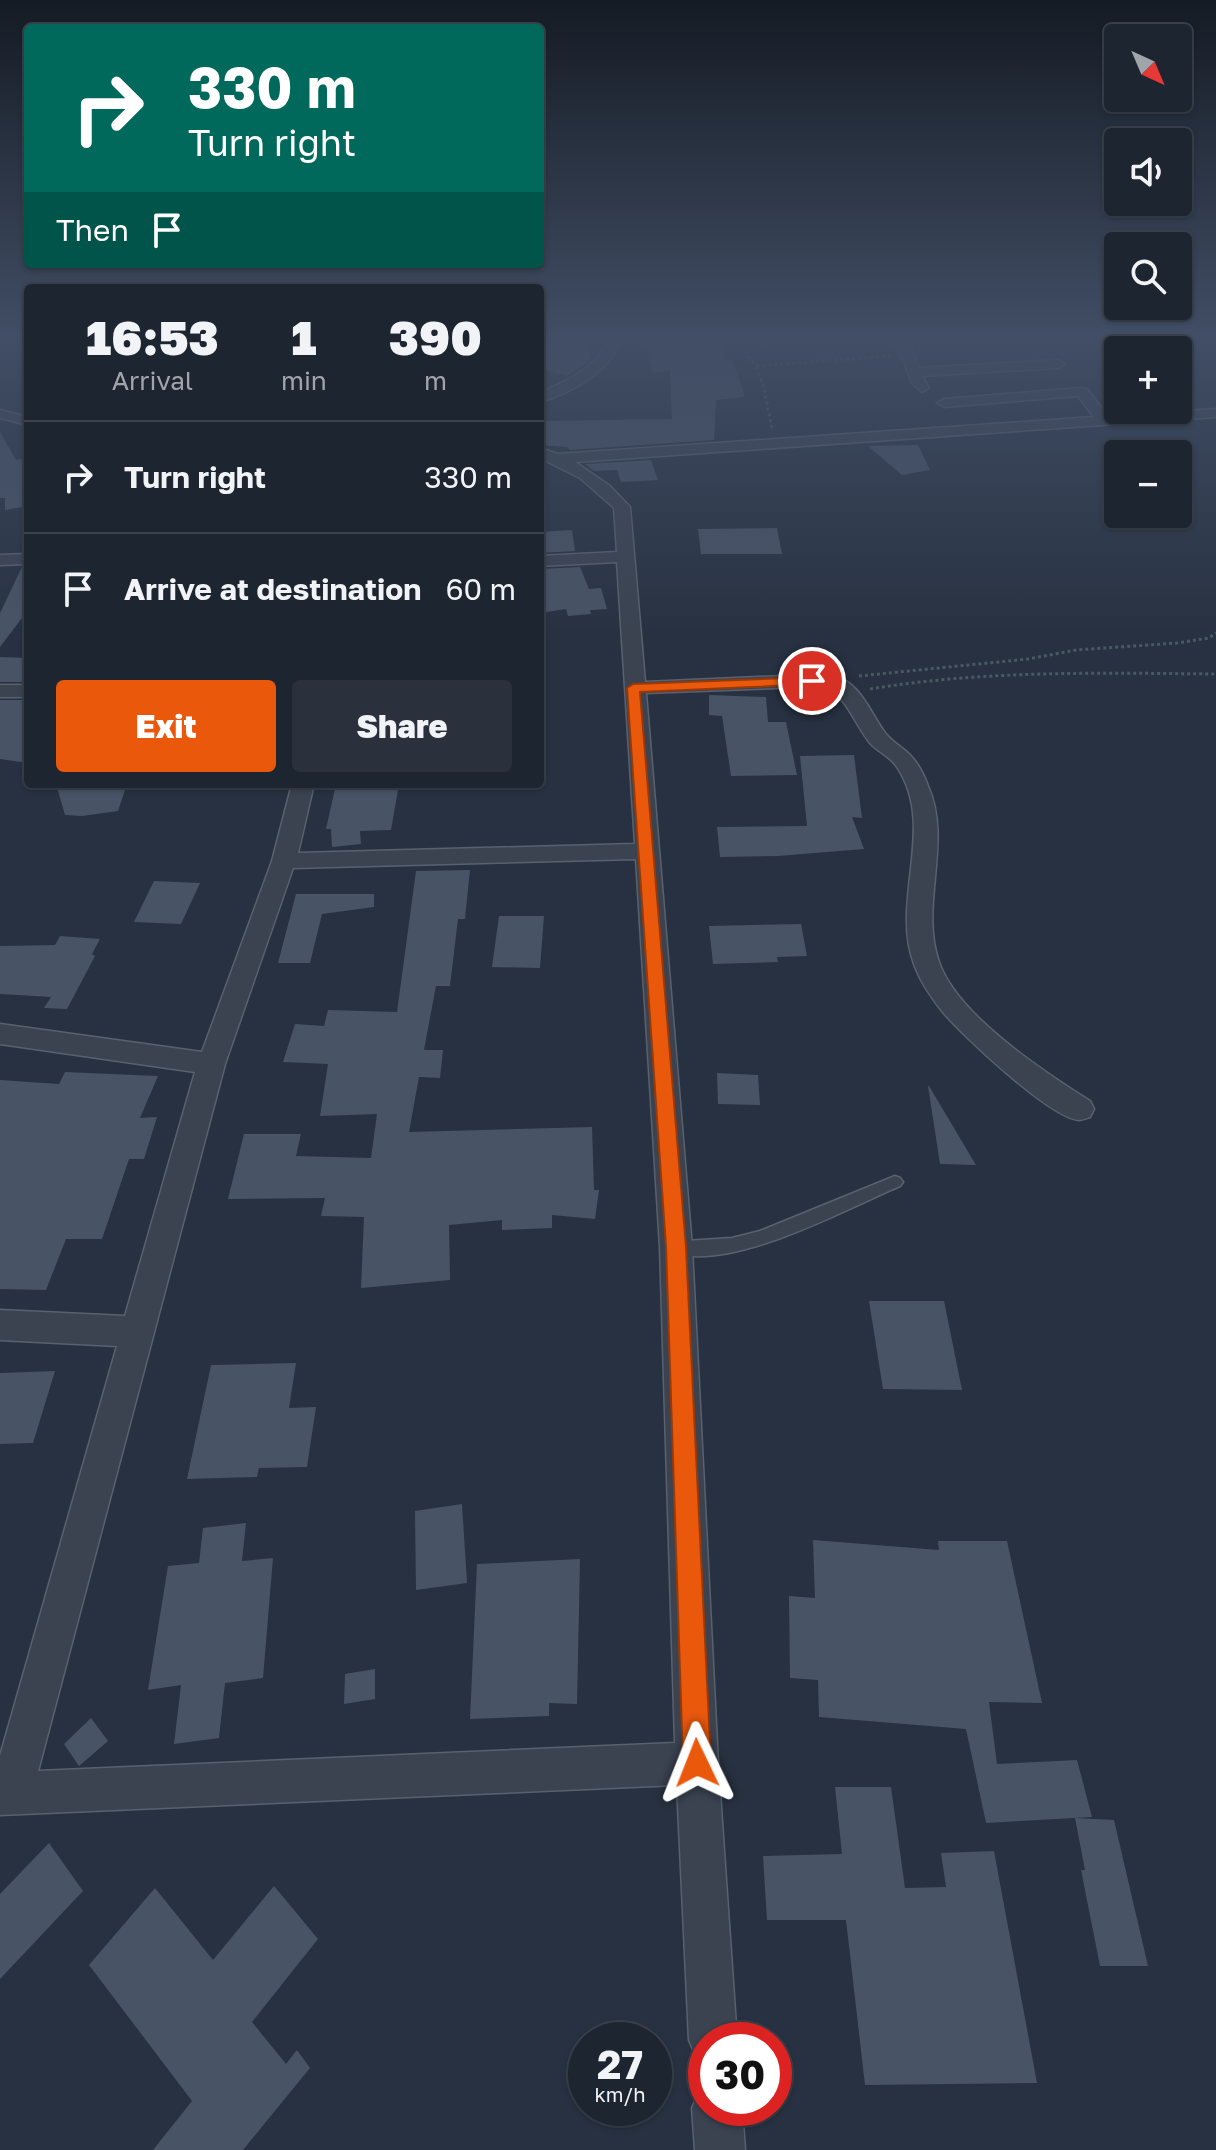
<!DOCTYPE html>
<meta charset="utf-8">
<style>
:root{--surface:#1d2531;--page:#2a313d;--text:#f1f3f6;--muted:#a0a5ab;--line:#3b424d;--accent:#ea580c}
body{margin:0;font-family:"Golos Text",sans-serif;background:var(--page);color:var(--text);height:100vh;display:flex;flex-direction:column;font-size:30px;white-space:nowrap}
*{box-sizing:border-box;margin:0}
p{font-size:26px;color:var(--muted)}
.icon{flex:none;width:44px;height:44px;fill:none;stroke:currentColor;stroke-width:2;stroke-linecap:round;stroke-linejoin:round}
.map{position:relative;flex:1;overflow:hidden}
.sheet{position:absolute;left:24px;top:284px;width:520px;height:504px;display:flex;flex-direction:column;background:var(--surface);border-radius:8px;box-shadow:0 2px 6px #0004,0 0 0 2px var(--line)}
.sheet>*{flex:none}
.hud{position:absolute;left:24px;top:24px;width:520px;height:244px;border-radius:8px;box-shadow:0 2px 6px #0004,0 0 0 2px var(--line);background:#00695c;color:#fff;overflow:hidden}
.needle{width:52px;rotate:136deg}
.tools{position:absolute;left:1104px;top:24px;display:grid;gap:16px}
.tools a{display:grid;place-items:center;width:88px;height:88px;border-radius:8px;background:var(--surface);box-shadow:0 2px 6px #0004,0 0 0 2px var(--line);font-size:40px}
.speed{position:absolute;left:568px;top:2022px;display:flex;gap:16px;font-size:40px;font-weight:700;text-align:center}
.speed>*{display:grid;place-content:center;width:104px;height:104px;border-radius:50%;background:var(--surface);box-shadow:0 2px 6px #0004,0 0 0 2px var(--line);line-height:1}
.speed small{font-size:20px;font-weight:400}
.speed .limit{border:12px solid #d22;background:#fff;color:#111}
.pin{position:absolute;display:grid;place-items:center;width:68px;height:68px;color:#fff;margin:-34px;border:4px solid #fff;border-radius:50%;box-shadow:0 2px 8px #0007}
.me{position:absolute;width:88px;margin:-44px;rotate:358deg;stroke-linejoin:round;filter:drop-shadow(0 0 6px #0008)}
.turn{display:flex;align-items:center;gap:28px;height:168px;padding:0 32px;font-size:36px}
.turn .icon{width:104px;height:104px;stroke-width:2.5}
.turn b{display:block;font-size:56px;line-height:68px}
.then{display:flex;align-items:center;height:76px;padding:0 32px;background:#0003;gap:16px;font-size:30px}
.eta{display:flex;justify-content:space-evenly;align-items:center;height:136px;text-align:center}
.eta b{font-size:48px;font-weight:800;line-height:56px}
.action{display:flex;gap:16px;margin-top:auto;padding:16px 32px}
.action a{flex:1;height:92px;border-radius:8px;background:var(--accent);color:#fff;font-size:32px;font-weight:800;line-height:92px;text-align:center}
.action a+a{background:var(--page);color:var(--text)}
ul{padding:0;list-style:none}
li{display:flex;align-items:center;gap:24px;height:112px;padding:0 32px;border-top:2px solid var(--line)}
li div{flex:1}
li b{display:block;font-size:30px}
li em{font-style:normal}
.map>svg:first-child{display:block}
</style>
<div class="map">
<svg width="1216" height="2150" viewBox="0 0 1216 2150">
<rect width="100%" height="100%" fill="#273141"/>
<!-- building -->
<g fill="#485365">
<polygon points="540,335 589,335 589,362 567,376 540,368"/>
<polygon points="665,335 726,335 723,360 733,360 745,397 716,400 714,440 570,450 567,447 540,445 540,421 672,419 670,371 653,372 646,342 668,342"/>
<polygon points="0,432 16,460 28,457 28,506 5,510 5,498 0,498"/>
<polygon points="918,445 930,470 902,475 868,446"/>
<polygon points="651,460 658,480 621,482 617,470 594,471 585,464"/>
<polygon points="777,528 782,554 701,554 698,529"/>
<polygon points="572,530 575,551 540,553 540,532"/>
<polygon points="22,567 28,567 28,610 0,647 0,613"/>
<polygon points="580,567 589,589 601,588 607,609 590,610 591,614 568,616 566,609 540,613 540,569"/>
<polygon points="0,657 28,658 28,682 0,682"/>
<polygon points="709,695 766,697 768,722 786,722 797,775 731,776 722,716 709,715"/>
<polygon points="0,700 28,700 28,763 0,759"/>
<polygon points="854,755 862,818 852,817 864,849 778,856 720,857 717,827 807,826 800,756"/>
<polygon points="56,784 127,784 118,811 82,816 65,815"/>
<polygon points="336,784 399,784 391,830 360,831 361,844 332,847 331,829 326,829"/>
<polygon points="470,870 465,919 458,919 450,986 436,986 424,1050 443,1050 440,1078 419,1077 409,1132 592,1127 594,1190 599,1190 595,1219 552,1215 552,1228 502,1230 502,1220 449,1225 450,1280 361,1288 364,1217 321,1216 325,1198 228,1199 244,1134 301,1134 296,1156 371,1158 377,1114 320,1116 328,1064 283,1062 295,1024 324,1026 328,1010 397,1012 416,871"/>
<polygon points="154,881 200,883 181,924 134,922"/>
<polygon points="296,894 374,894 374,907 322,914 310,963 278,963"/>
<polygon points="499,916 544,916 540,968 492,967"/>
<polygon points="801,924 807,956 777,957 778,962 713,964 709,926"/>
<polygon points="60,936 100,939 92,954 95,956 67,1009 44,1008 51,997 0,994 0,946 55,945"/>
<polygon points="65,1072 158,1076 140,1118 157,1117 144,1159 129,1159 102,1239 66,1239 46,1290 0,1289 0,1080 59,1084"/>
<polygon points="717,1073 758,1075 760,1105 718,1104"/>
<polygon points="928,1086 929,1086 976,1165 940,1164"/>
<polygon points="869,1301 944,1301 962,1390 883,1389"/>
<polygon points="296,1363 289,1408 316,1407 307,1467 259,1468 257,1477 187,1479 211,1365"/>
<polygon points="55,1371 33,1443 0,1444 0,1373"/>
<polygon points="462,1504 467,1583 416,1590 415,1511"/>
<polygon points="246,1523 242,1561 273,1558 263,1678 225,1683 219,1738 174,1744 181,1685 148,1690 168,1566 199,1563 203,1528"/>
<polygon points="813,1540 939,1550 938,1541 1007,1541 1042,1703 989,1702 997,1764 1077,1760 1092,1817 986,1823 966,1729 819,1717 818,1680 790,1678 789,1596 815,1598"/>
<polygon points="580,1559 577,1704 549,1703 549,1716 470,1719 477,1564"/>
<polygon points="375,1669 375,1699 344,1704 345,1674"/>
<polygon points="91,1718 108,1741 79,1766 64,1744"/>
<polygon points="835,1787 891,1787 905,1888 946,1887 941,1853 994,1851 1037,2083 865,2085 846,1920 767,1920 763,1856 842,1854"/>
<polygon points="1075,1818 1114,1820 1148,1966 1100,1966 1081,1870 1085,1870"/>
<polygon points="49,1843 83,1891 0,1979 0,1894"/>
<polygon points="274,1886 318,1939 252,2022 286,2064 297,2050 310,2068 243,2150 153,2150 192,2101 89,1965 155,1888 213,1960"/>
</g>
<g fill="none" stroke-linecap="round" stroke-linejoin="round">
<!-- lane casing -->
<g stroke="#59616e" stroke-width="3">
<path id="lane" d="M895,1176L900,1178L903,1182L900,1186C843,1210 731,1273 670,1252L668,1247L670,1242L732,1238L760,1231Z"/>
</g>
<!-- street casing -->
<g stroke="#59616e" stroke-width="3">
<g id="street">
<path d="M610,335H622C613,371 573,392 540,402V393C568,379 600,368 610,335Z"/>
<polygon points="893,335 906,335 919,368 1058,360 1065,364 1058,368 922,376 929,388 922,392 912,383"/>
<path d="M1082,388L1087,389L1106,414L1104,416L1216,409V417L575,462L610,486L630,507L645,682L830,674C859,681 868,708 883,730C890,741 901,746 910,755C918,763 924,775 928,786C953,842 919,905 939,962C957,1015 1044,1072 1090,1101L1094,1109L1090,1117C1087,1118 1082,1120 1079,1120C1050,1118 961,1034 942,1011C931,997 920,981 914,964C890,900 937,827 897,767C891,757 878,752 870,743C854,723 849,701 826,686L646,693L692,1247L718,1763L737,2040H706V2061L696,2057L689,2040L677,1785L0,1815V1756L117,1346L0,1340V1310L125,1316L195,1072L0,1044V1024L202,1052L272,861L292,784H314L298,853L635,844L617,562L540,566V556L617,552L614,508L580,478L540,458V448L558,454L1094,417L1078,396L944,407L937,403L944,399ZM636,859L660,1247L675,1743L38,1771L225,1064L293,868Z"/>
<polygon points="0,410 28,417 28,425 0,418"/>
<polygon points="28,554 28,564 0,565 0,555"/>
<rect x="0" y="685" width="28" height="12"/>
<polygon points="706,2088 706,2108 742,2108 745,2150 695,2150 692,2108 700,2091"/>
</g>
</g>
<!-- path -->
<g stroke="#475b5f" stroke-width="3" stroke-dasharray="3 3" stroke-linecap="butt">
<polyline points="753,335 746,344 747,354 755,366"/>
<polyline points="772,428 763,384 755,366 891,356"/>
<polyline points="859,676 1028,659 1076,650 1177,643 1209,638 1216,633"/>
<path d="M870,689C985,670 1100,673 1216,674"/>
</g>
<!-- lane -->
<use href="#lane" fill="#3b4351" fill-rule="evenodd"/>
<!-- street -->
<use href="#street" fill="#3b4351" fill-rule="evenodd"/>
</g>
<!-- sky -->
<linearGradient id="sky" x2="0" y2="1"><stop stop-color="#151b24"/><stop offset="0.53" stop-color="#414e65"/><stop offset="1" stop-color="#414e65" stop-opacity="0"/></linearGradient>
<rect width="1216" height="636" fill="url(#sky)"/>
<!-- route -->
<polygon fill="#ea580c" stroke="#983908" stroke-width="2" points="812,677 817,678 817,684 640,692 686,1247 711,1763 707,1773 697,1777 687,1773 683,1763 666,1247 627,688 633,684"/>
</svg>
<div class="tools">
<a><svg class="needle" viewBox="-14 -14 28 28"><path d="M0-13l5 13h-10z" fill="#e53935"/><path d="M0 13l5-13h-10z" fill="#a0a5ab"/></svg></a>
<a><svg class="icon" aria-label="sound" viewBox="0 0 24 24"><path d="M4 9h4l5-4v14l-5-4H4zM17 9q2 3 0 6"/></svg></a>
<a><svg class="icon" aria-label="search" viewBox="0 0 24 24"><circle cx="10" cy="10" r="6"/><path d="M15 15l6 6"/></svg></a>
<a>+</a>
<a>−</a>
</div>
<div class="speed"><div>27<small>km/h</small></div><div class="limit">30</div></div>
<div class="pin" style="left:812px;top:681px;background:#d93025"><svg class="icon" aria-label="arrive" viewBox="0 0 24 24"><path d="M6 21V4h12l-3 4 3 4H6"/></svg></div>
<svg class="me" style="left:697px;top:1763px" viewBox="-20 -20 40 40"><path d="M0-17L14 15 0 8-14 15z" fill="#ea580c" stroke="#fff" stroke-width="4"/></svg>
<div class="hud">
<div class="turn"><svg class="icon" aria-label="right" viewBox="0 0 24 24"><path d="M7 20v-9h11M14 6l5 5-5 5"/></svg><div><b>330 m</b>Turn right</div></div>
<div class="then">Then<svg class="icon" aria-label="arrive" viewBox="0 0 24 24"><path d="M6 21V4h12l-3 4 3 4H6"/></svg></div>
</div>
<section class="sheet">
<div class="eta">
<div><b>16:53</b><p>Arrival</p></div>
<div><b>1</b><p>min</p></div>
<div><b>390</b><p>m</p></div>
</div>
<ul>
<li><svg class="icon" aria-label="right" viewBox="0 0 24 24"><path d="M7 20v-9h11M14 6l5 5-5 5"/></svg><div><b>Turn right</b></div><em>330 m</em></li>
<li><svg class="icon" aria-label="arrive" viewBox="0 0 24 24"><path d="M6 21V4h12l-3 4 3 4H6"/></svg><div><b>Arrive at destination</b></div><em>60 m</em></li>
</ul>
<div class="action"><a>Exit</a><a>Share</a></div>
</section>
</div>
